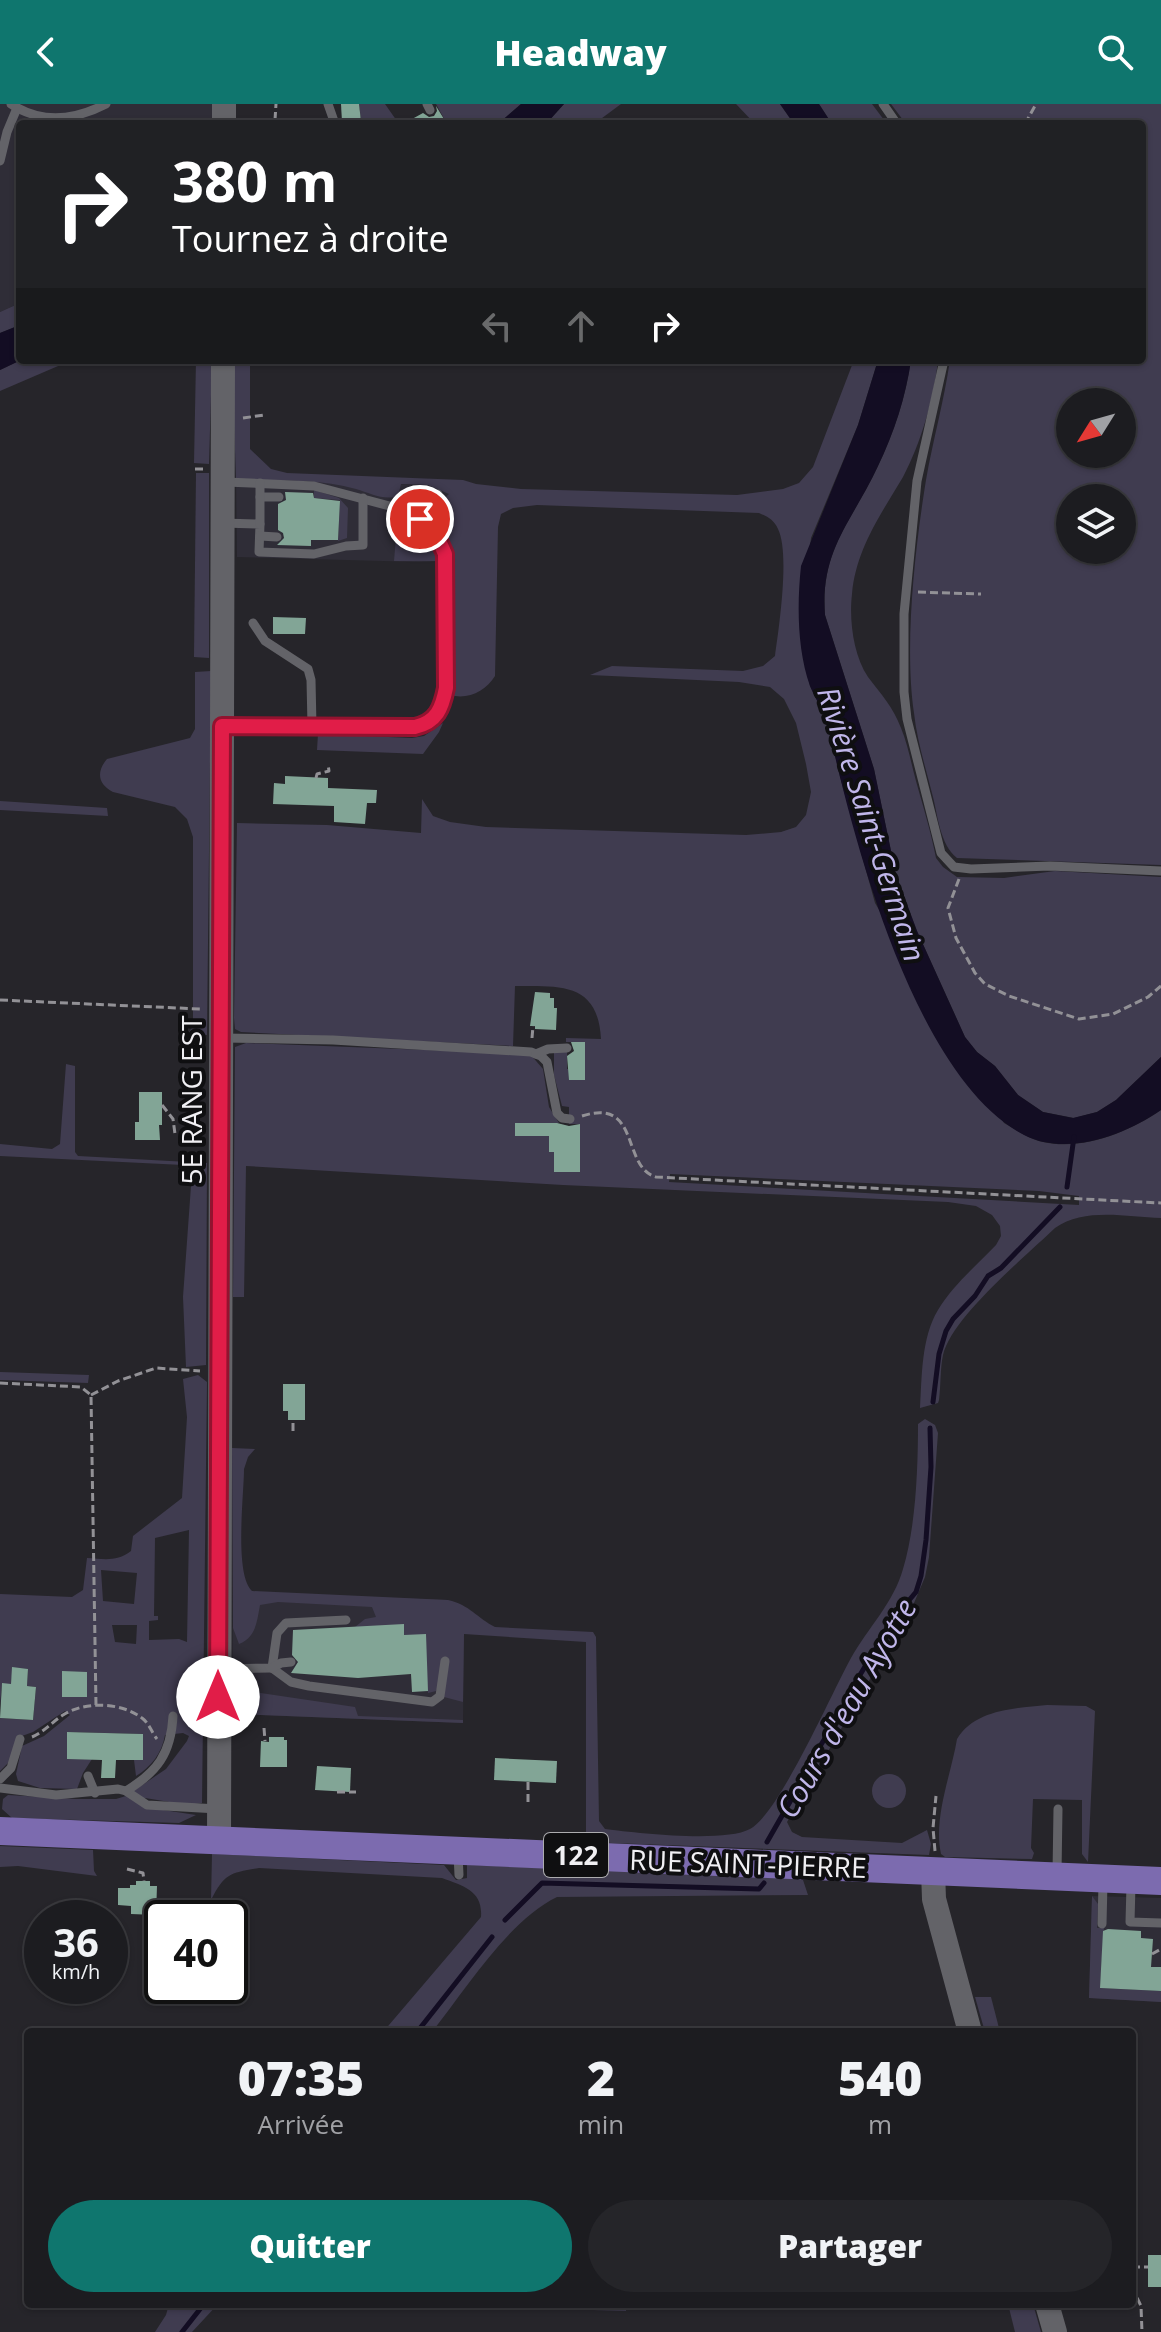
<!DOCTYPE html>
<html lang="fr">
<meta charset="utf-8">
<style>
:root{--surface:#1c1c20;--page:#252529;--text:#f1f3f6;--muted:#a0a1a5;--line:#3a3a3e;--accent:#0f766e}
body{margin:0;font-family:"Open Sans",sans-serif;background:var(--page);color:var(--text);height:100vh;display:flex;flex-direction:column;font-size:30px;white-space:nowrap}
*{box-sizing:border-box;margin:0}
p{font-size:26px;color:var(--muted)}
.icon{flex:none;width:44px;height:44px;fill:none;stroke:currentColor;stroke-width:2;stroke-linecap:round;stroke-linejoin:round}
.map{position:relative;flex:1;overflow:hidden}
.panel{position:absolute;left:24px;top:1924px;width:1112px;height:280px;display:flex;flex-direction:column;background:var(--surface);border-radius:8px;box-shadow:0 2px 6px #0004,0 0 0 2px var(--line)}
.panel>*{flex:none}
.guide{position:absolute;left:16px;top:16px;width:1130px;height:244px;border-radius:8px;box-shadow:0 2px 6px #0004,0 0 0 2px var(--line);background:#202124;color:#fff;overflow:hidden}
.needle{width:52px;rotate:233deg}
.tools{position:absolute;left:1056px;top:284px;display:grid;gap:16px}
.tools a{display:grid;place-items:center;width:80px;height:80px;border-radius:50%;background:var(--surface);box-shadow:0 2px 6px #0004,0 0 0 2px var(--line);font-size:40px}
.speed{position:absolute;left:24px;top:1796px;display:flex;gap:16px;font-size:40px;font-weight:700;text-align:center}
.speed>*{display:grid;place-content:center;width:104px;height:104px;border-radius:50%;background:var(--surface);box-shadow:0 2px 6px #0004,0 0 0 2px var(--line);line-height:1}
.speed small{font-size:20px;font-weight:400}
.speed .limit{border:4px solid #111;border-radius:12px;background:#fff;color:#111}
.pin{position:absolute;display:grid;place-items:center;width:68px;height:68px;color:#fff;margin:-34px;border:4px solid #fff;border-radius:50%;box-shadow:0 2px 8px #0007}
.me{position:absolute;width:88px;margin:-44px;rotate:0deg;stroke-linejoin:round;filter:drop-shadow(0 0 6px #0008)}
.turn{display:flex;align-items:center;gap:28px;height:168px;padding:0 24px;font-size:36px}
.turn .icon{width:104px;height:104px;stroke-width:2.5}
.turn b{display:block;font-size:56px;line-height:68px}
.lanes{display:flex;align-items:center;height:76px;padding:0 24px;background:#0003;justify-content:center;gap:40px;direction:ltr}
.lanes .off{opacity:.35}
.eta{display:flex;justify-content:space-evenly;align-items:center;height:136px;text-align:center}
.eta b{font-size:48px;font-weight:800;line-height:56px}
.cta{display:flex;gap:16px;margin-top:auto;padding:16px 24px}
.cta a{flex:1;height:92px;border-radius:48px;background:var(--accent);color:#fff;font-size:32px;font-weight:800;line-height:92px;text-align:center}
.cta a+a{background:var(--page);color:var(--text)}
header{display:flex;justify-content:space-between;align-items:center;height:104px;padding:0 24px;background:var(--accent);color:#fff;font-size:36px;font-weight:800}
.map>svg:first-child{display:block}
</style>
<header><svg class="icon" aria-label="back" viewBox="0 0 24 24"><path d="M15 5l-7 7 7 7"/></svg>Headway<svg class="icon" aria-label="search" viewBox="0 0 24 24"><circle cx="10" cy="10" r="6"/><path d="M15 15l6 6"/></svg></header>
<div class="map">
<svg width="1161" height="2228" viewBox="0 0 1161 2228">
<rect width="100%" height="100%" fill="#26252a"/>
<!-- built -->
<g fill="#2f2d37">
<polygon points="0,0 214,0 214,20 20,20 20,199 0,208"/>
<polygon points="236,376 428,381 468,384 465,456 419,458 237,453"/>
<polygon points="233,1488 448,1496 464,1530 463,1619 232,1610"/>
<polygon points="1092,1792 1161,1794 1161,1898 1089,1894"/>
</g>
<!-- green -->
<g fill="#403c50" fill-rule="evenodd">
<polygon points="359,0 385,0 399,20 343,20 361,16"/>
<polygon points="436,0 521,0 498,20 447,20"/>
<polygon points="564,0 621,0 594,20 546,20"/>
<polygon points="736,0 780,0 794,20 755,20"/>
<polygon points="819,0 872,0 887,20 832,20"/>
<path d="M891,0H1161V761L957,754C940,740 938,713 933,693C926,665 917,637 914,609C904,541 915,444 926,376C933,336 944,297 950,256H1142V20H906ZM1070,298H1122V350H1070ZM1070,394H1122V446H1070Z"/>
<polygon points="20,199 20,221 0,229 0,208"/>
<polygon points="21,256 72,256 0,287 0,266"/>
<polygon points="196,256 212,256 209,360 194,359"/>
<path d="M232,256H250V345L271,365L287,369L463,376L476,380L521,385L737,391L783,385L799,379L813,363L854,256H878L858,321L811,434L800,519L803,552L810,582L828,618L839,669L875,799L1004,1019C1017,1026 1029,1035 1043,1038C1083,1047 1129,1028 1161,1006V1114C1127,1113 1084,1103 1055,1124C1026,1152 952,1213 943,1251C940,1265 941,1281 939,1296L938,1299L920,1304C922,1273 921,1234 938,1206C953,1181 976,1162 996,1141L1001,1132L1000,1122L992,1111L976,1102L948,1098L563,1081L246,1062L244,1193H233L235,943L246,939L530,950L543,965L549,1003L559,1019H540V1032H549L550,1048H580V1020H569V1003L562,1002L554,971V948H567V965H584L585,938H566V934L601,935C598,878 560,882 515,882L513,942L241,928L235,925L234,914L237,719L327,721L421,729L422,695L433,712L450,718L486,723L746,731L781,728L796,723L806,711L811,688L806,660L796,619L784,595L770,583L739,578L590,571L612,562L743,567L763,562L775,552C779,524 790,449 778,425C774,416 768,413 759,409L537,401L513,404L501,410L498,423L495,572C486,587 468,596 450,591V439L430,407L432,400L440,398L449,390L428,381L401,380L398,392C384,397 370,389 356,385C318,374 275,377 236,376ZM670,1070L1039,1087L1079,1092V1101L669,1078Z"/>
<path d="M911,256H938C934,294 921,339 903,373C881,410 856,445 852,490C849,515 853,551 868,573C881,590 893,603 901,624C908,641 911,659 916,677C923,702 931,728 936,754L943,763L957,773L1004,774L1055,767L1161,773V953L1116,996L1097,1008L1074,1014L1043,1008L1018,991L995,962L977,948L965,933L917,827L896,771L874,665L825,511C820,445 852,418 878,362C894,329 906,292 911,256Z"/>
<polygon points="196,369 209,369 209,554 194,553"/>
<polygon points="314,386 339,394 348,404 347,434 338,437 340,396 314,394"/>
<polygon points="403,430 419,435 428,433 438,446 440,457 394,457 396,433"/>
<path d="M211,567L207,931L188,930L193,922V733L187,715L175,703L113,688C98,680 96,668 107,655L190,634L195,625V568Z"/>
<polygon points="443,619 439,628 423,650 317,646 318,630 412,634 424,632"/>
<polygon points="0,697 107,704 108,712 0,706"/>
<polygon points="66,960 75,962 75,1048 78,1052 207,1059 206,1261 186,1263 183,1193 192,1068 183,1061 0,1052 0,1040 52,1045 60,1040"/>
<polygon points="0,1268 89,1271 88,1279 0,1276"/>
<path d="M198,1271L207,1278L202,1699L188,1701L145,1694L144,1703L196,1711L179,1719L12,1714L2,1705L3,1695L8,1691L76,1695H116L126,1692L166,1665L187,1637L189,1632L183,1629L165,1631C162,1649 151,1663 136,1672L134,1656H143V1630L68,1628L67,1655H92L83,1669L77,1685L40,1684L18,1677L16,1670L22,1642L44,1632L70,1611L65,1607L33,1628L22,1632L10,1657L0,1667V1614L33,1616L36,1583L27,1582L28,1565L13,1564L11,1580H2L0,1601V1490L72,1493L83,1486L87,1454C104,1455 117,1458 131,1447L133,1432L182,1394L187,1313L183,1275ZM189,1426L187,1538L179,1535L149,1536V1517L158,1516V1512H154L155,1434ZM101,1466L137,1469L134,1500L103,1497ZM137,1521L136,1540L115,1538L112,1521ZM62,1568H87V1593H62Z"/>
<path d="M925,1315L935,1321L938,1329L929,1453L925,1473L914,1499L787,1718L792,1728L802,1733L902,1739L927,1726L931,1740L929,1751L586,1738V1538L464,1530L463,1598L444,1593L448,1553H443L440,1579L436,1587L428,1589L426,1569L404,1531L355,1523L365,1515L376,1513L372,1503L278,1498L260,1501C257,1517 256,1534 239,1540L233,1524L232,1344L255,1345L248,1353L244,1365C244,1391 234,1470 252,1487L448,1496C470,1501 477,1514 495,1523L593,1528L596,1533L599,1717L605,1725C636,1729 724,1739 750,1725C779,1710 832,1588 851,1554C868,1524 894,1498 903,1465C916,1422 918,1364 918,1320Z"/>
<path d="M248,1584V1587L355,1603L358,1612L463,1616V1619L232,1610C233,1595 233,1589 248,1584Z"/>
<path d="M1047,1601L1086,1602L1095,1607L1088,1758L1082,1750V1696L1033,1695L1031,1744L1034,1749L1032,1755L945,1753L941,1750C933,1714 951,1671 957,1635C975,1605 1016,1604 1047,1601Z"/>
<circle cx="889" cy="1687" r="17"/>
<polygon points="0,1742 93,1746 94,1767 97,1772 18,1762 0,1763"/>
<path d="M212,1750L444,1761L456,1776L467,1774V1761L786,1773L803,1776L808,1791L557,1793C509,1816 466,1885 432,1928H383L481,1813C483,1787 464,1782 442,1774L259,1764C230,1769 225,1769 211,1796Z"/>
<polygon points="1092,1792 1098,1800 1097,1824 1104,1824 1100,1884 1161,1887 1161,1898 1089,1894"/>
<polygon points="975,1893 991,1893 1000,1928 985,1928"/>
<polygon points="169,2200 218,2200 192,2228 155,2228 166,2211"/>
<polygon points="385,2200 599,2200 626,2202 626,2207"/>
<polygon points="1008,2200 1033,2200 1041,2228 1015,2228"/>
</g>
<!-- water -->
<g fill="#130d23">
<polygon points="521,0 564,0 546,20 498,20"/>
<polygon points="780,0 819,0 832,20 794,20"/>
<polygon points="20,221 21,256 0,266 0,229"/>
<path d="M878,256H911C906,292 894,329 878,362C852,418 820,446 825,511L874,665L896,771L917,827L965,933L977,948L995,962L1018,991L1043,1008L1073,1014L1097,1008L1116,996L1161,953V1006C1125,1031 1067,1053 1024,1031C916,975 854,739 829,626C826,610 816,597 810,582C797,545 797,500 801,462L858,321Z"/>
</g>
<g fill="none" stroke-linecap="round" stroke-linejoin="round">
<!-- stream -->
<g stroke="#130d23" stroke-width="5">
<polyline points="1067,1083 1074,1033"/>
<polyline points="933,1298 939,1250 946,1227 953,1215 975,1192 988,1172 1001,1164 1060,1103"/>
<polyline points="767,1738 803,1675 803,1669 843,1606 848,1591 894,1514 916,1488 921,1472 926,1436 931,1363 930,1324"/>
<polyline points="505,1816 542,1779 759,1785 764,1779"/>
<polyline points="417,1928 492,1833"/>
<polyline points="182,2228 204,2200"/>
</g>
</g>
<!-- building -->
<g fill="#82a596">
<polygon points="341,0 359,0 361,17 342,18"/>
<polygon points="436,2 447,20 403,20 423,9 429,13 434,12 437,7"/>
<polygon points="285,388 313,389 314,394 340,397 338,436 311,436 311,442 277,441 284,434 283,429 278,426 278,400 286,396"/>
<polygon points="273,513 306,514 305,530 273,530"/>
<polygon points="285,672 328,674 328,684 377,686 376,699 367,699 365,720 334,718 334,702 273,700 274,679 285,680"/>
<polygon points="535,888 550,889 550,894 554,894 554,904 557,904 556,926 535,925 535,922 530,922"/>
<polygon points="571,938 585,938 585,976 569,976 567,952 574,947"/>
<polygon points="139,988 162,988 162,1021 159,1021 160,1036 135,1036 135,1018 139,1018"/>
<polygon points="515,1019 557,1019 569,1022 580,1020 580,1068 554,1068 554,1048 549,1048 549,1032 515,1032"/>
<polygon points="283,1280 305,1280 305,1316 288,1316 288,1307 283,1307"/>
<polygon points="404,1520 404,1531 426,1530 428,1587 412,1588 411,1570 358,1574 291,1569 298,1558 292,1551 293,1526"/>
<polygon points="12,1563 28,1565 27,1582 36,1583 33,1616 0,1614 2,1579 11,1580"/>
<polygon points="62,1567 87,1568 87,1593 62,1593"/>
<polygon points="67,1628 143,1630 143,1656 116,1656 115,1674 101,1674 102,1656 67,1655"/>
<polygon points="269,1633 284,1633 284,1636 287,1636 287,1663 260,1663 261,1637 269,1638"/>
<polygon points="495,1654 557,1657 556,1679 494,1676"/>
<polygon points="317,1662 351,1664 350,1688 315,1686"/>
<polygon points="136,1777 150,1777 150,1782 157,1782 156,1811 131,1810 131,1802 118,1801 118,1784 130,1784 130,1781 136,1781"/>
<polygon points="1108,1825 1141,1827 1141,1834 1153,1835 1151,1863 1161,1863 1161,1887 1100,1884 1103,1827"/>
<rect x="1148" y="2151" width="13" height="32"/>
</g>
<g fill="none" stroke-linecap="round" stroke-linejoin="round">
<!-- path -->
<g stroke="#929196" stroke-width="3" stroke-dasharray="8 4" stroke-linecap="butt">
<polyline points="275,16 276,0"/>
<polyline points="1025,20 1036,0"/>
<polyline points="243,314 264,311"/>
<polyline points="195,365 203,365"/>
<polyline points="918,488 981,490"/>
<polyline points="316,674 317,670 329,667 328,660"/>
<polyline points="959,775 948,804 956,834 975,869 985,880 1009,892 1079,915 1113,910 1148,893 1161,882"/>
<polyline points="0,896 200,905"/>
<polyline points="532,934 533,922"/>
<polyline points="162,1001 173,1015 175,1030"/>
<path d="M582,1012C641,993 621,1063 656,1073L1161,1099"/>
<polyline points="0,1279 81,1283 91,1291 96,1602"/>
<polyline points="91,1291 118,1277 156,1264 200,1267"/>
<polyline points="293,1327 293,1316"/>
<polyline points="264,1624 265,1637"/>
<path d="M32,1633C44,1628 52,1618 63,1611C85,1597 121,1598 142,1614C149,1619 152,1629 157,1635"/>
<polyline points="528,1678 528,1699"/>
<polyline points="337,1688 356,1688"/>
<polyline points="935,1747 933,1724 936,1692"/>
<polyline points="127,1765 143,1769 144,1777"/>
<polyline points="1152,1850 1161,1845"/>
<polyline points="1132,2163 1148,2163"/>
<polyline points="1132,2183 1141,2202 1142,2228"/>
</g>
<!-- lane -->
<g stroke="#636368" stroke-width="9">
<path d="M11,0C41,20 75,16 106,0"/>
<polyline points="328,0 335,20"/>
<polyline points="427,0 430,6"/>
<polyline points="883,0 897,20"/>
<polyline points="0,57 7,28 17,4"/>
<polyline points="944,256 917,377 904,510 904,588 907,615 941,749 954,763 971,765 1050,762 1161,767"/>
<polyline points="226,378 314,382 401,405 426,418 436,430 445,450 446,584 442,605 434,615 423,622 312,622"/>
<polyline points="260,393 279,393"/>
<polyline points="414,412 423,400 438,390"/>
<polyline points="223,419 260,420 259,448 314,450 346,442 363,441 363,394"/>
<polyline points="260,420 260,379"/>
<polyline points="260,432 277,433"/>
<polyline points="222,622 312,622 311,576 308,565 265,537 253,519"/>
<polyline points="222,934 333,936 531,948 541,952 547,958 557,1009 562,1014 570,1015"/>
<polyline points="536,950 548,945 567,944"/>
<polyline points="272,1564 291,1578 309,1582 432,1598 440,1592 445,1557"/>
<polyline points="272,1564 277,1529 286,1519 346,1516"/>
<polyline points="220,1565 272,1564 281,1559 291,1558"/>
<polyline points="88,1672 95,1689"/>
<polyline points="0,1675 11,1664 20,1635"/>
<polyline points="0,1684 56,1691 118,1685 126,1687 147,1701 218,1705"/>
<path d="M126,1687C157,1668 171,1650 173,1612"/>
<polyline points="458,1750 459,1771"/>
<polyline points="1057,1769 1058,1705"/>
<polyline points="1131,1781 1130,1818 1161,1819"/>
<polyline points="1102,1820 1103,1779"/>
</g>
<!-- secondary -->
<g stroke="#636368" stroke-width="24">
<polyline points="224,20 224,0"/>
<polyline points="219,1737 223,256"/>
<polyline points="933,1767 934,1795 970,1928"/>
<polyline points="1047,2200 1055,2228"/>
</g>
<!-- primary -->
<polyline stroke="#7c6baf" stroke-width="28" points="0,1727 1161,1777"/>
</g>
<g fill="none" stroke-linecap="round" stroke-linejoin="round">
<!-- route casing -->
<g stroke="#92132f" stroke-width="20">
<path id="route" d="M218,1593L222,622L415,623C437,618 442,604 446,584L445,450L436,430L420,415"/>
</g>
<!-- route -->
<use href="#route" stroke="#e11d48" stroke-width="14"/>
</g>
<g text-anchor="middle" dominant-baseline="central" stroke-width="8" stroke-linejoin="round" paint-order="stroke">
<!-- shield labels -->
<rect fill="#0f0f11" stroke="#acacaf" stroke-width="2" x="544" y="1729" width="64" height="44" rx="6"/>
<g font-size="26" font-weight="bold" fill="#f0eff3">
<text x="576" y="1751">122</text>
</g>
<!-- street labels -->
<g font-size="28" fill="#f0eff3" stroke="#0f0f11">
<text transform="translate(191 996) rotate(-90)">5E RANG EST</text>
<text transform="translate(748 1759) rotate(2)">RUE SAINT-PIERRE</text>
</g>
<!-- water labels -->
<g font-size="30" font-style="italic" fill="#c0b6ea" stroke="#0f0f11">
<text transform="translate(872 720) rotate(72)">Rivière Saint-Germain</text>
<text transform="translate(846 1604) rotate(-60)">Cours d'eau Ayotte</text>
</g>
</g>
</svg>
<div class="tools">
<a><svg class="needle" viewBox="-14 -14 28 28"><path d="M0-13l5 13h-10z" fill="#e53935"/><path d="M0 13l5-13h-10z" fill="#a0a1a5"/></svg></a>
<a><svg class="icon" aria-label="layers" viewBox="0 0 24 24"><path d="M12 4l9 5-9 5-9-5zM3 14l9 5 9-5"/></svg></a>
</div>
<div class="speed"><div>36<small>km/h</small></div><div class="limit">40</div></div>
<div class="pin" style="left:420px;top:415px;background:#d93025"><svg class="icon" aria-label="arrive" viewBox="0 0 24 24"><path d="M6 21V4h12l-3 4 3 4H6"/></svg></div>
<svg class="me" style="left:218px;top:1593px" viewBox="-20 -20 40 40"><circle r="19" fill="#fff"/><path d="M0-13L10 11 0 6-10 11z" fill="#e11d48"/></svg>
<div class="guide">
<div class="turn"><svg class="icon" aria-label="right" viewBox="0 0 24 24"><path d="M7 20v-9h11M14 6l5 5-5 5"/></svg><div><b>380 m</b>Tournez à droite</div></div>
<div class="lanes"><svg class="icon off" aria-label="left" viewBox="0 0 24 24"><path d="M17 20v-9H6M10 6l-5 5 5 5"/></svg><svg class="icon off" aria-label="ahead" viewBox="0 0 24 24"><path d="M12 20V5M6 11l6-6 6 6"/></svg><svg class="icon" aria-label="right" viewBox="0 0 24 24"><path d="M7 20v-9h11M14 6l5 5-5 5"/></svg></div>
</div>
<section class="panel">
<div class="eta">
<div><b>07:35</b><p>Arrivée</p></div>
<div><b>2</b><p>min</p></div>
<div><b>540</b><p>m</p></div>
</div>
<div class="cta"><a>Quitter</a><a>Partager</a></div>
</section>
</div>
